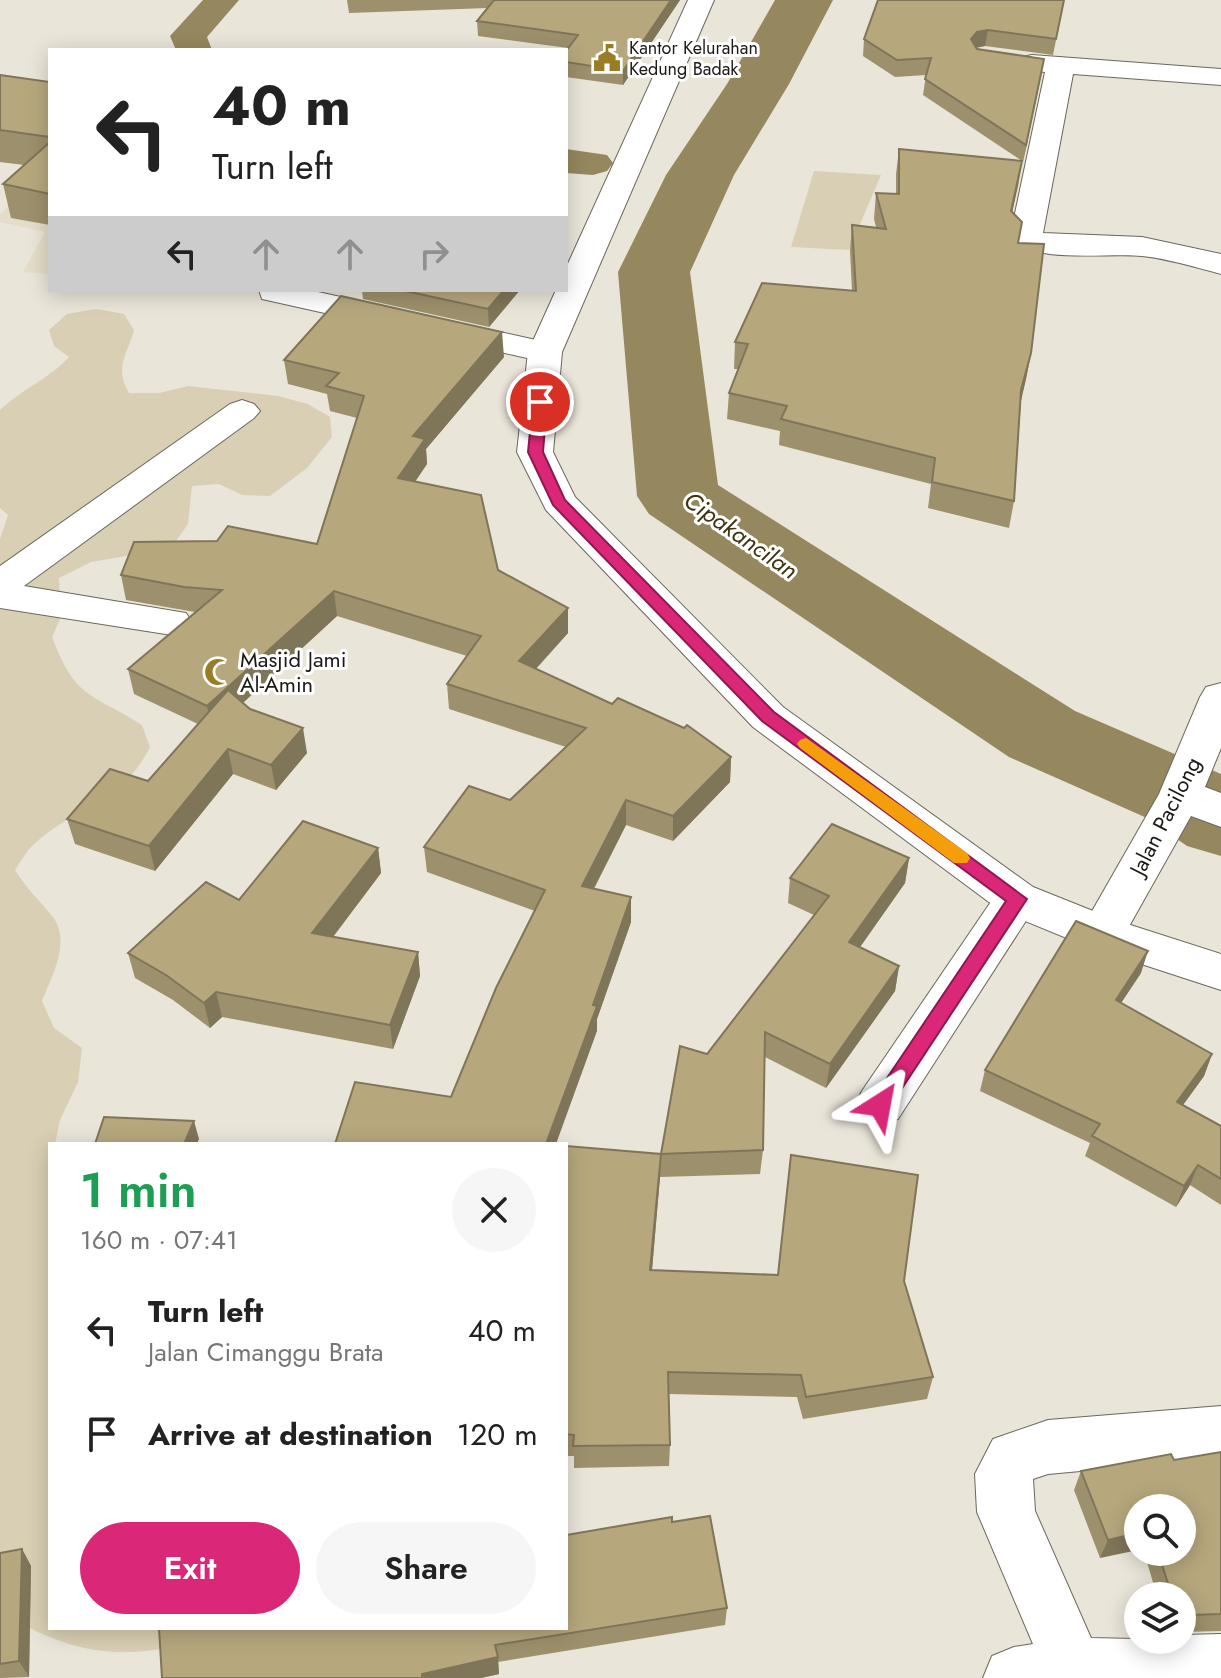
<!DOCTYPE html>
<meta charset="utf-8">
<style>
:root{--surface:#fff;--page:#f6f6f6;--text:#222;--muted:#767676;--accent:#db2777}
body{margin:0;font-family:Jost,sans-serif;background:var(--page);color:var(--text);height:100vh;display:flex;flex-direction:column;font-size:30px;white-space:nowrap}
*{box-sizing:border-box;margin:0}
p{font-size:26px;color:var(--muted)}
.icon{flex:none;width:44px;height:44px;fill:none;stroke:currentColor;stroke-width:2;stroke-linecap:round;stroke-linejoin:round}
.map{position:relative;flex:1;overflow:hidden}
.side{position:absolute;left:48px;top:1142px;width:520px;height:488px;display:flex;flex-direction:column;background:var(--surface);border-radius:0px;box-shadow:0 4px 20px #0003}
.side>*{flex:none}
.banner{position:absolute;left:48px;top:48px;width:520px;height:244px;border-radius:0px;box-shadow:0 4px 20px #0003;background:#fff;color:var(--text);overflow:hidden}
.fabs{position:absolute;left:1124px;top:1494px;display:grid;gap:16px}
.fabs a{display:grid;place-items:center;width:72px;height:72px;border-radius:50%;background:var(--surface);box-shadow:0 4px 20px #0003;font-size:40px}
.pin{position:absolute;display:grid;place-items:center;width:68px;height:68px;color:#fff;margin:-34px;border:4px solid #fff;border-radius:50%;box-shadow:0 2px 8px #0007}
.me{position:absolute;width:88px;margin:-44px;rotate:34deg;stroke-linejoin:round;filter:drop-shadow(0 0 6px #0008)}
.turn{display:flex;align-items:center;gap:28px;height:168px;padding:0 32px;font-size:36px}
.turn .icon{width:104px;height:104px;stroke-width:2.5}
.turn b{display:block;font-size:56px;line-height:68px}
.lanes{display:flex;align-items:center;height:76px;padding:0 32px;background:#0003;justify-content:center;gap:40px;direction:ltr}
.lanes .off{opacity:.35}
.round{display:grid;place-items:center;flex:none;width:84px;height:84px;border-radius:42px;background:var(--page)}
.overview{display:flex;align-items:center;justify-content:space-between;height:136px;padding:0 32px}
h1{font-size:48px;font-weight:600;line-height:60px;color:#1e9e55}
.action{display:flex;gap:16px;margin-top:auto;padding:16px 32px}
.action a{flex:1;height:92px;border-radius:48px;background:var(--accent);color:#fff;font-size:32px;font-weight:600;line-height:92px;text-align:center}
.action a+a{background:var(--page);color:var(--text)}
ul{padding:0;list-style:none}
li{display:flex;align-items:center;gap:24px;height:104px;padding:0 32px}
li div{flex:1}
li b{display:block;font-size:30px}
li em{font-style:normal}
.map>svg:first-child{display:block}
</style>
<div class="map">
<svg width="1221" height="1678" viewBox="0 0 1221 1678">
<rect width="100%" height="100%" fill="#eae5d9"/>
<!-- built -->
<polygon fill="#e4ddc9" points="50,168 50,274 23,272 45,232 0,222 0,214"/>
<!-- green -->
<g fill="#d9cfb4">
<polygon points="814,171 881,175 849,250 791,247"/>
<path d="M96,309L124,314L134,330C127,356 114,366 129,393H159L188,386L278,396L308,404L330,417L332,437L307,468L270,496L242,495L219,484L192,486L188,524L176,541L150,552L91,562L59,578L61,617L52,637C76,700 90,692 142,725L150,747C118,809 77,804 33,845C26,852 20,862 15,870C26,888 39,900 52,916C72,940 52,976 42,1001L54,1028L82,1048L78,1082L60,1120L55,1144H50V1628H227C142,1664 79,1661 0,1611V539L8,515L0,508V410C22,389 49,379 69,357L54,346L49,330L67,314Z"/>
</g>
<g fill="none" stroke-linecap="round" stroke-linejoin="round">
<!-- canal -->
<g fill="#95875e" fill-rule="evenodd">
<polygon points="203,0 239,0 207,37 212,50 176,50 170,36"/>
<polygon points="566,149 607,155 613,163 607,171 593,175 566,173"/>
</g>
<!-- river -->
<polygon fill="#95875e" fill-rule="evenodd" points="775,0 833,0 789,84 734,175 690,272 718,485 1075,711 1221,774 1221,856 1187,846 1147,818 1009,757 649,514 637,496 618,272 666,175 727,84"/>
<!-- street casing -->
<g stroke="#6b675c" stroke-width="2">
<g id="street">
<path d="M1032,55L1221,69V85L1073,74L1043,233L1142,237L1221,254V274C1195,267 1169,259 1142,256C1110,252 1030,265 1010,237L1045,72L1022,69L1018,63L1022,57Z"/>
<polygon points="259,290 309,290 545,342 557,345 562,352 557,359 545,362 262,299"/>
<polygon points="242,400 254,404 260,411 254,418 24,586 186,613 192,622 186,631 172,635 0,608 0,566 230,404"/>
<polygon points="1221,683 1221,748 1205,787 1221,793 1221,827 1191,816 1118,946 1102,952 1086,946 1079,934 1159,794 1200,697 1206,687"/>
<polygon points="1017,882 1033,887 1040,899 898,1119 880,1125 862,1119 855,1105 862,1091 1001,887"/>
<polygon points="1221,1406 1221,1458 1048,1474 1033,1479 1035,1511 1091,1638 1182,1640 1182,1635 1221,1634 1221,1678 983,1678 992,1656 1014,1647 1033,1644 977,1512 975,1474 993,1439 1048,1420"/>
</g>
</g>
<!-- secondary casing -->
<g stroke="#6b675c" stroke-width="2">
<polygon id="secondary" points="688,0 714,0 562,352 553,452 575,497 783,707 1033,887 1118,921 1221,954 1221,990 1086,946 1001,911 753,727 546,510 517,452 528,352 556,290 566,290 566,268"/>
</g>
<!-- street -->
<use href="#street" fill="#fff" fill-rule="evenodd"/>
<!-- secondary -->
<use href="#secondary" fill="#fff" fill-rule="evenodd"/>
</g>
<!-- wall -->
<g fill="#9d906c">
<polygon points="347,0 680,0 623,85 566,77 566,51 568,48 478,36 477,21 488,8 349,13"/>
<polygon points="1064,0 1053,55 985,46 976,48 977,49 1041,76 1023,162 1022,161 1012,212 1018,243 1031,353 1026,379 1021,401 1014,501 1009,528 928,508 931,484 779,445 780,431 727,419 729,393 738,369 734,369 735,342 852,291 850,250 852,225 876,227 874,219 876,193 896,194 896,174 899,149 1022,161 923,95 926,75 895,77 863,56 864,39"/>
<polygon points="0,75 50,82 50,225 11,218 3,184 24,165 0,162"/>
<polygon points="362,290 520,290 489,327 363,299"/>
<polygon points="504,357 426,449 427,464 415,482 498,570 568,608 568,633 536,669 731,757 730,782 673,841 626,825 594,889 631,922 597,1019 597,1031 451,1097 535,911 427,872 424,847 510,800 566,747 449,709 447,684 467,656 337,616 243,703 307,753 276,790 233,774 155,871 75,844 67,819 148,781 198,724 134,694 128,669 195,612 126,600 121,575 317,544 357,418 330,411 327,394 288,384 284,360"/>
<polygon points="378,848 381,873 333,937 418,952 420,976 393,1049 222,1017 210,1028 173,1000 135,978 128,953 239,900"/>
<polygon points="909,858 905,883 860,947 899,966 895,991 826,1088 765,1057 763,1150 760,1174 660,1177 652,1270 904,1281 933,1377 927,1399 803,1419 797,1397 669,1394 670,1445 669,1466 574,1468 574,1456 566,1456 566,1146 661,1154 707,1054 814,915 788,903 790,878"/>
<polygon points="1141,973 1121,1003 1212,1054 1204,1076 1183,1105 1221,1126 1221,1205 1190,1185 1176,1207 1085,1156 1090,1143 980,1091 985,1070"/>
<polygon points="1221,1452 1221,1631 1182,1632 1182,1596 1157,1596 1144,1552 1182,1552 1182,1508 1100,1558 1074,1490 1081,1471 1174,1460"/>
<polygon points="672,1522 727,1608 725,1625 498,1662 499,1674 481,1678 162,1678"/>
<polygon points="22,1549 31,1566 29,1677 0,1678 0,1553"/>
</g>
<!-- shaded-wall -->
<g fill="#7f7558">
<polygon points="671,0 680,0 623,85 623,71"/>
<polygon points="988,30 985,46 974,48 971,39 977,32"/>
<polygon points="1044,59 1041,76 1023,162 1026,145"/>
<polygon points="1022,161 1018,186 1007,236 1011,211"/>
<polygon points="504,290 520,290 489,327 488,309"/>
<polygon points="502,332 504,357 426,449 427,464 400,503 398,478 413,436"/>
<polygon points="1031,353 1026,379 1017,416 1021,390"/>
<polygon points="334,591 337,616 212,731 207,706"/>
<polygon points="568,608 568,633 520,686 519,661"/>
<polygon points="303,728 307,753 276,790 271,765"/>
<polygon points="228,749 233,774 155,871 149,846"/>
<polygon points="731,757 730,782 673,841 673,816"/>
<polygon points="626,800 626,825 582,911 582,886"/>
<polygon points="378,848 381,873 317,958 312,933"/>
<polygon points="909,858 905,883 846,967 849,942"/>
<polygon points="631,897 631,922 597,1019 597,1031 556,1144 546,1144"/>
<polygon points="1148,951 1141,973 1109,1021 1116,1000"/>
<polygon points="418,952 420,976 393,1049 390,1025"/>
<polygon points="899,966 895,991 826,1088 830,1064"/>
<polygon points="216,992 222,1017 210,1028 204,1003"/>
<polygon points="1212,1054 1204,1076 1170,1123 1177,1102"/>
<polygon points="194,1121 199,1139 197,1144 184,1144"/>
<polygon points="661,1154 660,1177 650,1293 650,1270"/>
<polygon points="1198,1165 1190,1185 1176,1207 1184,1186"/>
<polygon points="1138,1533 1138,1550 1100,1558 1108,1540"/>
<polygon points="22,1549 31,1566 29,1677 19,1661"/>
<polygon points="498,1657 499,1674 481,1678 422,1678 422,1674"/>
</g>
<!-- building -->
<g fill="#b6a77d" stroke="#7f7558" stroke-width="2">
<polygon points="494,0 671,0 623,71 566,62 566,51 578,35 477,21"/>
<polygon points="878,0 1064,0 1056,39 988,30 977,32 971,39 977,49 1044,59 1026,145 925,79 931,58 897,60 864,39"/>
<polygon points="0,75 50,82 50,137 0,130"/>
<polygon points="50,142 50,194 3,184"/>
<polygon points="899,149 1022,161 1011,211 1022,222 1018,243 1044,244 1031,353 1021,390 1014,501 932,482 935,458 781,419 787,406 729,393 748,344 735,342 762,283 856,291 852,225 886,229 876,193 899,194"/>
<polygon points="401,290 504,290 488,309"/>
<polygon points="341,296 502,332 413,436 425,439 398,478 481,495 498,570 568,608 519,661 612,704 618,698 684,728 687,725 731,757 673,816 626,800 582,886 631,897 593,1005 597,1006 546,1144 335,1144 355,1082 451,1097 496,988 545,890 424,847 469,786 510,800 586,728 447,684 481,636 334,591 207,706 128,669 222,590 184,587 121,575 134,542 217,541 228,526 317,544 364,396 326,386 339,373 284,360"/>
<polygon points="228,690 250,709 303,728 271,765 228,749 149,846 67,819 110,769 148,781"/>
<polygon points="303,821 378,848 312,933 418,952 390,1025 216,992 204,1003 166,975 128,953 206,882 239,900"/>
<polygon points="832,824 909,858 849,942 899,966 830,1064 765,1032 763,1150 661,1154 680,1046 707,1054 829,896 790,878"/>
<polygon points="1076,921 1148,951 1116,1000 1212,1054 1177,1102 1221,1126 1221,1179 1198,1165 1184,1186 1092,1136 1100,1124 985,1070"/>
<polygon points="104,1117 194,1121 184,1144 95,1144"/>
<polygon points="566,1146 661,1154 650,1270 778,1275 791,1155 918,1175 904,1281 933,1377 806,1397 801,1375 668,1372 670,1445 573,1446 574,1435 566,1434"/>
<polygon points="1221,1452 1221,1614 1191,1615 1189,1620 1182,1619 1182,1596 1172,1596 1158,1552 1182,1552 1182,1508 1138,1508 1138,1533 1108,1540 1081,1471 1171,1454 1174,1460"/>
<polygon points="710,1516 727,1608 495,1645 498,1657 422,1674 422,1678 162,1678 159,1628 566,1628 566,1535 672,1517 672,1522"/>
<polygon points="22,1549 19,1661 0,1664 0,1553"/>
</g>
<!-- route -->
<polygon fill="#db2777" stroke="#8e194d" stroke-width="2" points="540,397 547,402 543,452 565,500 774,712 1027,899 887,1111 880,1114 873,1111 870,1105 873,1099 1006,901 762,721 553,505 528,452 533,402"/>
<!-- slow -->
<polygon fill="#f59e0b" points="806,738 967,853 970,858 967,863 954,863 800,748 797,744 800,740"/>
<!-- icons -->
<defs>
<g id="civic-bare" transform="scale(2.16)"><path d="M-.6-6.5H3V-4.5H.6V-3L4-1V1h2V6H-6V1h2V-1L-.6-3ZM-1.2 2.5V6h2.4V2.5Z" fill="#987d25" stroke="#fff" stroke-width="2.5" paint-order="stroke"/></g>
<g id="mosque-bare" transform="scale(2.16)"><path d="M3.5-4.9A6 6 0 1 0 3.5 4.9A5 5 0 1 1 3.5-4.9Z" fill="#987d25" stroke="#fff" stroke-width="2.5" paint-order="stroke"/></g>
</defs>
<g fill-rule="evenodd">
<use href="#civic-bare" x="607" y="58"/>
<use href="#mosque-bare" x="218" y="672"/>
</g>
<g text-anchor="middle" dominant-baseline="central" stroke-width="6" stroke-linejoin="round" paint-order="stroke">
<!-- far-poi labels -->
<g font-size="18" fill="#1c1a16" stroke="#fff" text-anchor="start">
<text x="629" y="48">Kantor Kelurahan<tspan x="629" dy="21">Kedung Badak</tspan></text>
</g>
<!-- poi labels -->
<g font-size="22" fill="#1c1a16" stroke="#fff" text-anchor="start">
<text x="240" y="659">Masjid Jami<tspan x="240" dy="25">Al-Amin</tspan></text>
</g>
<!-- street labels -->
<g font-size="22" fill="#1c1a16" stroke="#fff">
<text transform="translate(1165 816) rotate(-63)">Jalan Pacilong</text>
</g>
<!-- water labels -->
<g font-size="24" font-style="italic" fill="#403411" stroke="#fff">
<text transform="translate(741 535) rotate(35)">Cipakancilan</text>
</g>
</g>
</svg>
<div class="fabs">
<a><svg class="icon" aria-label="search" viewBox="0 0 24 24"><circle cx="10" cy="10" r="6"/><path d="M15 15l6 6"/></svg></a>
<a><svg class="icon" aria-label="layers" viewBox="0 0 24 24"><path d="M12 4l9 5-9 5-9-5zM3 14l9 5 9-5"/></svg></a>
</div>
<div class="pin" style="left:540px;top:402px;background:#d93025"><svg class="icon" aria-label="arrive" viewBox="0 0 24 24"><path d="M6 21V4h12l-3 4 3 4H6"/></svg></div>
<svg class="me" style="left:880px;top:1105px" viewBox="-20 -20 40 40"><path d="M0-17L14 15 0 8-14 15z" fill="#db2777" stroke="#fff" stroke-width="4"/></svg>
<div class="banner">
<div class="turn"><svg class="icon" aria-label="left" viewBox="0 0 24 24"><path d="M17 20v-9H6M10 6l-5 5 5 5"/></svg><div><b>40 m</b>Turn left</div></div>
<div class="lanes"><svg class="icon" aria-label="left" viewBox="0 0 24 24"><path d="M17 20v-9H6M10 6l-5 5 5 5"/></svg><svg class="icon off" aria-label="ahead" viewBox="0 0 24 24"><path d="M12 20V5M6 11l6-6 6 6"/></svg><svg class="icon off" aria-label="ahead" viewBox="0 0 24 24"><path d="M12 20V5M6 11l6-6 6 6"/></svg><svg class="icon off" aria-label="right" viewBox="0 0 24 24"><path d="M7 20v-9h11M14 6l5 5-5 5"/></svg></div>
</div>
<section class="side">
<div class="overview"><div><h1>1 min</h1><p>160 m · 07:41</p></div><a class="round"><svg class="icon" aria-label="close" viewBox="0 0 24 24"><path d="M6 6l12 12M18 6L6 18"/></svg></a></div>
<ul>
<li><svg class="icon" aria-label="left" viewBox="0 0 24 24"><path d="M17 20v-9H6M10 6l-5 5 5 5"/></svg><div><b>Turn left</b><p>Jalan Cimanggu Brata</p></div><em>40 m</em></li>
<li><svg class="icon" aria-label="arrive" viewBox="0 0 24 24"><path d="M6 21V4h12l-3 4 3 4H6"/></svg><div><b>Arrive at destination</b></div><em>120 m</em></li>
</ul>
<div class="action"><a>Exit</a><a>Share</a></div>
</section>
</div>
